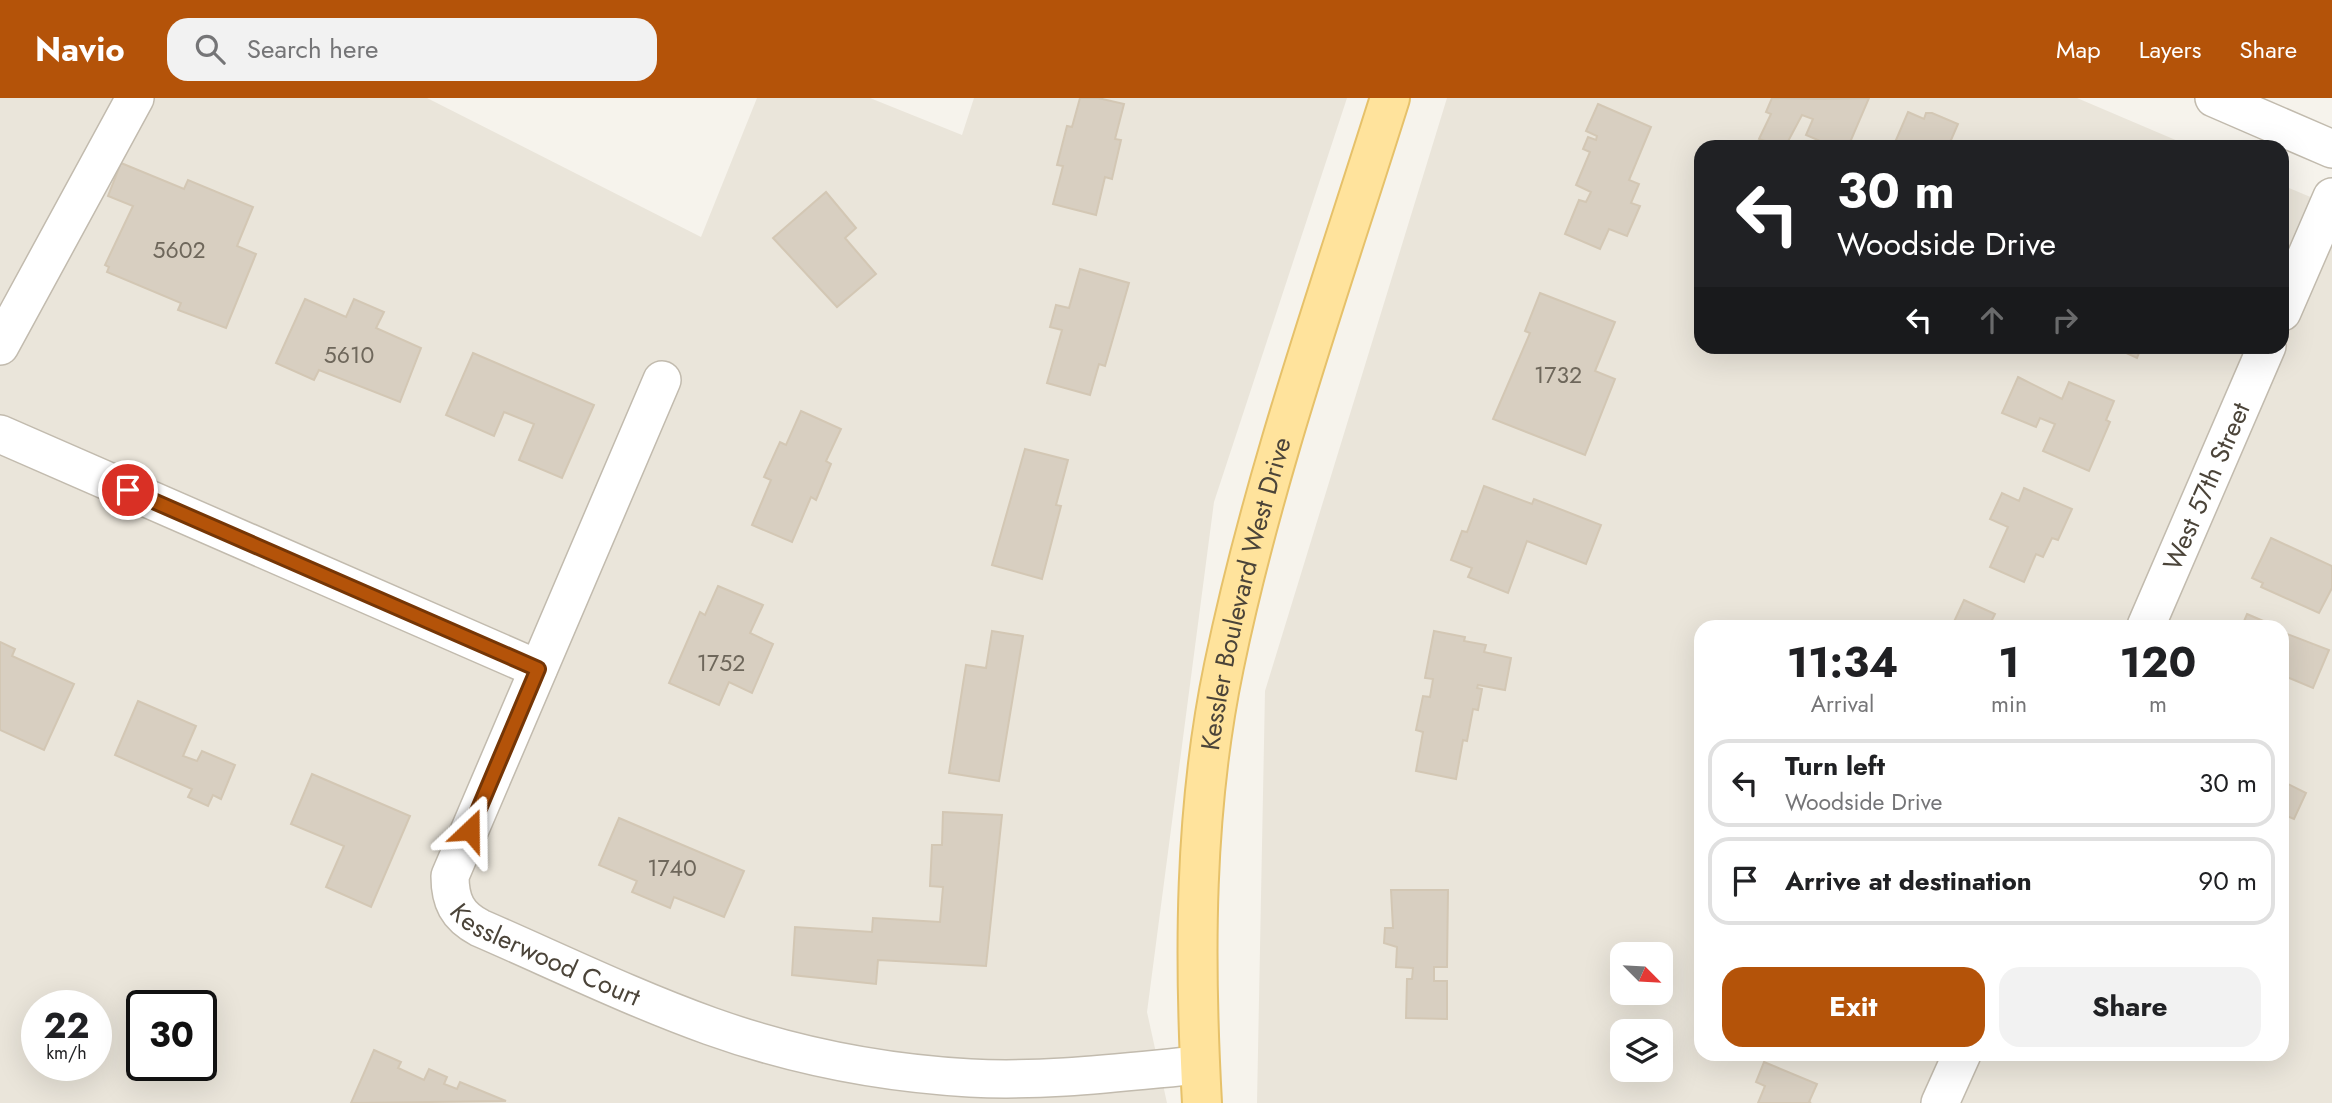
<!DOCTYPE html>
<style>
:root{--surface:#fff;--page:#f2f2f2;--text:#202124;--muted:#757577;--line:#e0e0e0;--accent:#b45309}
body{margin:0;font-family:Jost,sans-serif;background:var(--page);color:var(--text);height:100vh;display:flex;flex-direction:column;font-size:26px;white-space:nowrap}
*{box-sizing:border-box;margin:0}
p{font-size:23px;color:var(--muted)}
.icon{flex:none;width:38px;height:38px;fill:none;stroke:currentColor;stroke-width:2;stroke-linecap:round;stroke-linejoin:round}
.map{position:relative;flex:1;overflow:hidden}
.sheet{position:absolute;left:1694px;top:522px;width:595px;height:441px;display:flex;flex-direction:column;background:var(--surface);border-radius:21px;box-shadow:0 7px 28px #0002}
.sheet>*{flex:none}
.banner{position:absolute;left:1694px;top:42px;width:595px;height:214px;border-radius:21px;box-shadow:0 7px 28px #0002;background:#202124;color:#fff;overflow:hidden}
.needle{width:46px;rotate:114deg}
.tools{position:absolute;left:1610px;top:844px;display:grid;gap:14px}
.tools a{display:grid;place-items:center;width:63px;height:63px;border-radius:14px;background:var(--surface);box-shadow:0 7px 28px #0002;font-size:35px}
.speed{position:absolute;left:21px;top:892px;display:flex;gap:14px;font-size:35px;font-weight:700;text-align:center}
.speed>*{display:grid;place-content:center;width:91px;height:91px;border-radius:50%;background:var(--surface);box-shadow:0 7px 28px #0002;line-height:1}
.speed small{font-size:18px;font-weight:400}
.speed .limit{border:4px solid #111;border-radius:10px;background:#fff;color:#111}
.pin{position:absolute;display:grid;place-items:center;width:60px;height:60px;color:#fff;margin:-30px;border:4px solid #fff;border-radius:50%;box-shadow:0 2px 7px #0007}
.me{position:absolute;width:77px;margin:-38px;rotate:23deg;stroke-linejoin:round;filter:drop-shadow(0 0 5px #0008)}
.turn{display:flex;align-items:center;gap:24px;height:147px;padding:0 28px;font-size:32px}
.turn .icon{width:91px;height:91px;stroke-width:2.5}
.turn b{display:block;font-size:49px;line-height:60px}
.lanes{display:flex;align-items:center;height:66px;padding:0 28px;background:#0003;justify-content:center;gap:35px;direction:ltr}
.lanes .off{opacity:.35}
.eta{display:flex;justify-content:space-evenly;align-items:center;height:119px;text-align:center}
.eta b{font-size:42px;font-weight:700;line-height:49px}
.cta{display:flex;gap:14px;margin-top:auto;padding:14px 28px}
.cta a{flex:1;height:80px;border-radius:21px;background:var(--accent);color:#fff;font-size:28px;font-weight:700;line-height:80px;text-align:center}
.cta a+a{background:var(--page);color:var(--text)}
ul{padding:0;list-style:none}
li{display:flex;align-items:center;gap:21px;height:88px;margin:0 14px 10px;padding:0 14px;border:4px solid var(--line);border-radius:21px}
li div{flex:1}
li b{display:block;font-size:26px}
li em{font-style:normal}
header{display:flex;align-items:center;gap:42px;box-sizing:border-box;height:98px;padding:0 35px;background:var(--accent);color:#fff}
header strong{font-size:33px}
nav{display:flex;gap:38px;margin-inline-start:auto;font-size:24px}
.search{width:490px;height:63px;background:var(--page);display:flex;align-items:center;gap:18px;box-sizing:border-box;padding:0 24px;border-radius:21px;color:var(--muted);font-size:26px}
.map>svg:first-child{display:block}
</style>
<header>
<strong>Navio</strong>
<div class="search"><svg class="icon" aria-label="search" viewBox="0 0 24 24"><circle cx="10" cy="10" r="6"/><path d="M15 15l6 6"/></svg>Search here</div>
<nav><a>Map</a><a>Layers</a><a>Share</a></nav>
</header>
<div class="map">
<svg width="2332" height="1005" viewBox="0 0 2332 1005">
<rect width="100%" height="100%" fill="#f6f3ec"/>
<!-- residential -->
<g fill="#eae5da" fill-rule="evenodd">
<path d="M0,0H427L701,139L757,0H870L962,37L974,0H1347L1214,404L1147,914L1167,1005H0ZM37,908H96V968H37ZM142,908H201V968H142Z"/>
<path d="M1447,0H2077L2192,49H1701V248H2282V87L2332,108V1005H1257L1265,593ZM1701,528H2282V956H1701ZM1622,856H1661V894H1622ZM1622,933H1661V971H1622Z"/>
</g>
<!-- building -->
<g fill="#d8cfc1" stroke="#d3c7b4" stroke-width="2">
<polygon points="1080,0 1098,0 1124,6 1115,41 1121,42 1112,81 1105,79 1096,117 1053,106 1063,68 1057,67 1067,28 1072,29"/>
<polygon points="1772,0 1823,1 1869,0 1848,49 1834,49 1806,37 1813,21 1802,17 1785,49 1759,41 1771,16 1766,14"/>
<polygon points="1598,6 1651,29 1629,82 1639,86 1631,105 1640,108 1627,138 1609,131 1600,151 1565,136 1579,102 1586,104 1591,94 1576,87 1590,54 1583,51 1588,39 1596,42 1597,38 1586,33"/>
<polygon points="1908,14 1924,21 1926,15 1932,15 1958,26 1948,49 1893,49"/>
<polygon points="121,65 184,91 188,82 253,109 237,148 256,156 226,230 178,212 181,205 107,174 109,169 105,167 133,108 108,98"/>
<polygon points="826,94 856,130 845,140 876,176 837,209 773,140"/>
<polygon points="1080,171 1129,185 1105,268 1099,266 1090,297 1047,285 1062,232 1050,229 1056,207 1069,210"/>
<polygon points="1540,195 1615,224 1595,273 1615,281 1585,357 1493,321 1530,235 1525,233"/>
<polygon points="305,201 346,219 354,201 384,214 376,230 421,250 400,304 319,272 314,282 276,265"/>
<polygon points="2111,248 2142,248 2137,260"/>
<polygon points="473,255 594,307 562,380 519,362 534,326 504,314 494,338 446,317"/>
<polygon points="2018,279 2062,301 2069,284 2114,303 2106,322 2110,324 2089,373 2043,353 2055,326 2040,320 2036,329 2002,315"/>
<polygon points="801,313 841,331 826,363 831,366 816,402 811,399 792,444 752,427 771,382 764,379 780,344 786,347"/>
<polygon points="1025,351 1068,362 1056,407 1061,408 1042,481 992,467"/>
<polygon points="1484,388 1532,406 1534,401 1601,427 1586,466 1527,443 1508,495 1468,479 1472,470 1451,462 1462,433 1467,434"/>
<polygon points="2024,390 2072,411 2058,442 2052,440 2043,459 2036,456 2024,484 1990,469 2008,429 1990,421 2002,395 2019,403"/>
<polygon points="2271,440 2332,468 2332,490 2319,515 2261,489 2263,485 2252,480"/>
<polygon points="718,488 763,507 750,535 773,546 752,595 729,584 719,607 669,585 700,514 705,517"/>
<polygon points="1964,502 1995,516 1989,528 1952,528"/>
<polygon points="2247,516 2275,528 2242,528"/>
<polygon points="992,533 1023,538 999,683 949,675 966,567 986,570"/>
<polygon points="1434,533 1465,539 1464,543 1486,547 1484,554 1511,560 1505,592 1478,587 1477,590 1482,591 1478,612 1473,611 1467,643 1463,642 1456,681 1416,673 1423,634 1416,632 1423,598 1430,599 1433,581 1425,580"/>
<polygon points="2282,534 2329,552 2313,590 2282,577"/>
<polygon points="0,544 15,551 12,558 74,586 44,652 0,632"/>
<polygon points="138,603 196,628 183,658 197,663 202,653 235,667 221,701 213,697 208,708 188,699 192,691 115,657"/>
<polygon points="312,676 410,718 371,809 326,789 344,748 291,726"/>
<polygon points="2284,684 2306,695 2294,721 2282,716"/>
<polygon points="943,714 1002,717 986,868 878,862 876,886 792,877 795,829 872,834 873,820 940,824 943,789 930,788 932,747 942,747"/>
<polygon points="619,720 744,773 724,819 674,799 670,810 632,794 637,783 599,767"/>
<polygon points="1391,792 1448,792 1447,869 1434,869 1434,883 1447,883 1447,921 1406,920 1407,881 1412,881 1413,870 1396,869 1397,849 1384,845 1385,830 1393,830"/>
<polygon points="374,952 401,964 398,970 424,982 429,971 447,979 444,986 457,991 460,984 506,1003 351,1005"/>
<polygon points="1764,964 1817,986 1809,1004 1811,1005 1758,1005 1765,988 1756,984"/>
</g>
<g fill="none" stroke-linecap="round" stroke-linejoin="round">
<!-- minor casing -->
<g stroke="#c2bbae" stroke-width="40">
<g id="minor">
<polyline points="2214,0 2332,51"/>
<polyline points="2282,214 2332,99"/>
<polyline points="0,248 135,0"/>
<path id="s1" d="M662,282L450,778C450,803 457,818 480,830C556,863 632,900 710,928C794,958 882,975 970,980C1047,984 1123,974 1199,967"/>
<polyline points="0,336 538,571"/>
<path id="s2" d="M2146,528L2267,248"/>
<polyline points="1940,1005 1962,956"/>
</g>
</g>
<!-- major casing -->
<g stroke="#e6c16a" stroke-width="42">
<g id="major">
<path id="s3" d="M1202,1005C1194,859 1194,712 1224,568C1264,375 1331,188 1390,0"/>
</g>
</g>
<!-- minor -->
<use href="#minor" stroke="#fff" stroke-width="37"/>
<!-- major -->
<use href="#major" stroke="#ffe39c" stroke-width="38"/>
</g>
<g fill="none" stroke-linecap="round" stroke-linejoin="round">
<!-- route casing -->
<g stroke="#753606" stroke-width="18">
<polyline id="route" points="128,392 538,571 470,732"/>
</g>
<!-- route -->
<use href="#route" stroke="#b45309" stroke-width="12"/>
</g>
<g text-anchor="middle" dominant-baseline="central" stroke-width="5" stroke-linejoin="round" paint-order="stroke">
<!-- number labels -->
<g font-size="23" fill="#6e675b">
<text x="179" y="152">5602</text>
<text x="349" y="257">5610</text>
<text x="1558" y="277">1732</text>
<text x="721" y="565">1752</text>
<text x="672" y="770">1740</text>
</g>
<!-- street labels -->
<g font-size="26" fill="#4b4439" stroke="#fff">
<text stroke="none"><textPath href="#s2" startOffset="152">West 57th Street</textPath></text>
<text stroke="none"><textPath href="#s3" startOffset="514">Kessler Boulevard West Drive</textPath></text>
<text stroke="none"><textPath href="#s1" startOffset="674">Kesslerwood Court</textPath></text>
</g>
</g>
</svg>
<div class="tools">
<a><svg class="needle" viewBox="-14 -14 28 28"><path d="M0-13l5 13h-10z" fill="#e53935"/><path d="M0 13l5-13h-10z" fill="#757577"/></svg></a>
<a><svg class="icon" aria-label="layers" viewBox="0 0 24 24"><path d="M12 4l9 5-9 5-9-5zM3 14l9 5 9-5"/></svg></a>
</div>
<div class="speed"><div>22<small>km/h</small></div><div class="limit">30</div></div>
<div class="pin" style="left:128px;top:392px;background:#d93025"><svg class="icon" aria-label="arrive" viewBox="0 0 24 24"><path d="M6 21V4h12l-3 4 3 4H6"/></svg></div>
<svg class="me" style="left:470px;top:732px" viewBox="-20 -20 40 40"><path d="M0-17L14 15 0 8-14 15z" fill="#b45309" stroke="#fff" stroke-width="4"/></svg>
<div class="banner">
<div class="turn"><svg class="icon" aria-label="left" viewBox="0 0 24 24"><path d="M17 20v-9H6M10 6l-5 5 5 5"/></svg><div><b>30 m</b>Woodside Drive</div></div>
<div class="lanes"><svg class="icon" aria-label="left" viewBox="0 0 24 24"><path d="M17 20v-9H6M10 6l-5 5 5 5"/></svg><svg class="icon off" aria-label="ahead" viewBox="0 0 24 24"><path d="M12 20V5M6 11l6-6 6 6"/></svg><svg class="icon off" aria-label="right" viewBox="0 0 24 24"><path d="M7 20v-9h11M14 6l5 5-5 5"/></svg></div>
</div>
<section class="sheet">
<div class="eta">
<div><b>11:34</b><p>Arrival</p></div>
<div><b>1</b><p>min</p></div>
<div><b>120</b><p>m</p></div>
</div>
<ul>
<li><svg class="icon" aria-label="left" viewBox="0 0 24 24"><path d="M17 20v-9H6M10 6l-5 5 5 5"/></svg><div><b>Turn left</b><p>Woodside Drive</p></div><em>30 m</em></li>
<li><svg class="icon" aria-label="arrive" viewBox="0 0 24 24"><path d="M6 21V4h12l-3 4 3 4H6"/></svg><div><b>Arrive at destination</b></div><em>90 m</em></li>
</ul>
<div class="cta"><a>Exit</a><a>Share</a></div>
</section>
</div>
